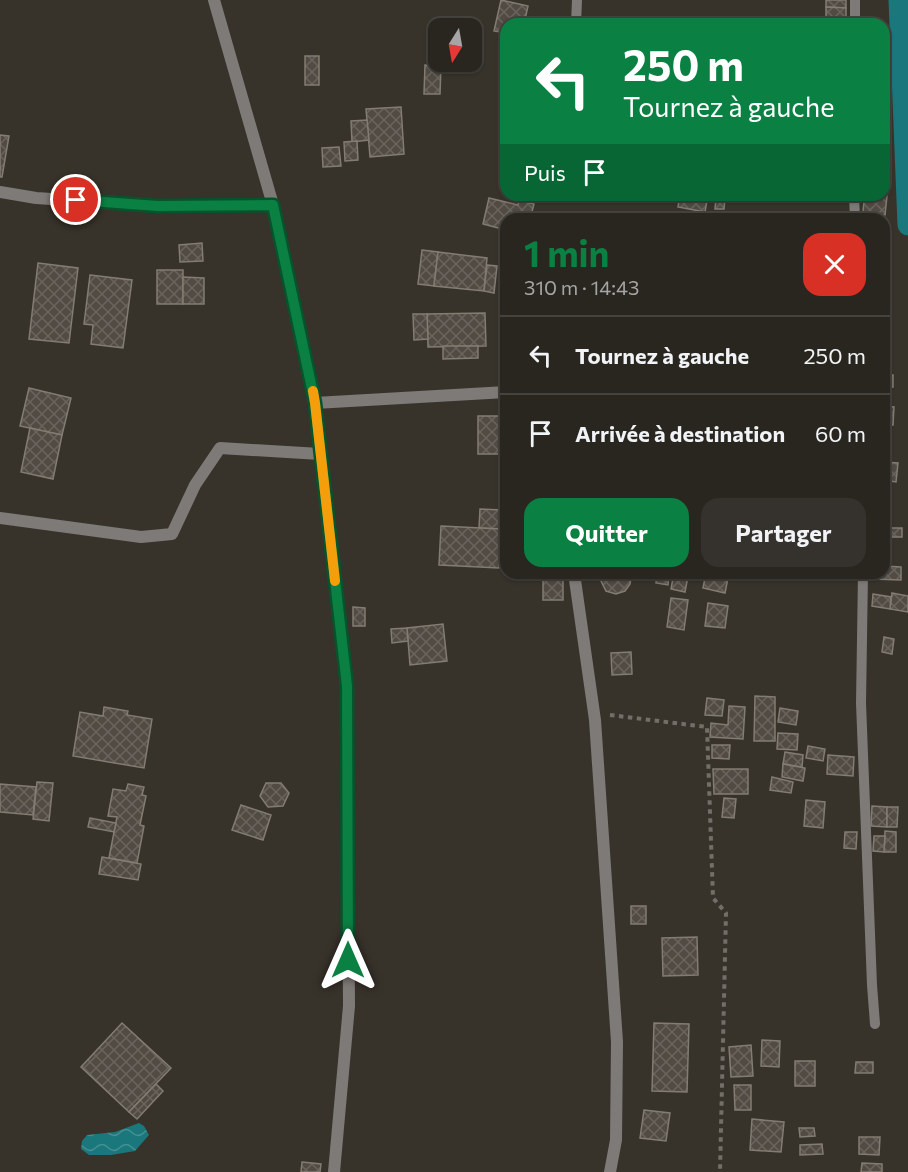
<!DOCTYPE html>
<html lang="fr">
<meta charset="utf-8">
<style>
:root{--surface:#292620;--page:#35322d;--text:#f1f3f6;--muted:#a5a5a5;--line:#45433e;--accent:#0b8043}
body{margin:0;font-family:Commissioner,sans-serif;background:var(--page);color:var(--text);height:100vh;display:flex;flex-direction:column;font-size:22px;white-space:nowrap}
*{box-sizing:border-box;margin:0}
p{font-size:20px;color:var(--muted)}
.icon{flex:none;width:33px;height:33px;fill:none;stroke:currentColor;stroke-width:2;stroke-linecap:round;stroke-linejoin:round}
.map{position:relative;flex:1;overflow:hidden}
.sheet{position:absolute;left:500px;top:213px;width:390px;height:366px;display:flex;flex-direction:column;background:var(--surface);border-radius:18px;box-shadow:0 2px 4px #0004,0 0 0 2px var(--line)}
.sheet>*{flex:none}
.hud{position:absolute;left:500px;top:18px;width:390px;height:183px;border-radius:18px;box-shadow:0 2px 4px #0004,0 0 0 2px var(--line);background:#0b8043;color:#fff;overflow:hidden}
.needle{width:39px;rotate:191deg}
.tools{position:absolute;left:428px;top:18px;display:grid;gap:12px}
.tools a{display:grid;place-items:center;width:54px;height:54px;border-radius:12px;background:var(--surface);box-shadow:0 2px 4px #0004,0 0 0 2px var(--line);font-size:30px}
.pin{position:absolute;display:grid;place-items:center;width:51px;height:51px;color:#fff;margin:-26px;border:3px solid #fff;border-radius:50%;box-shadow:0 2px 6px #0007}
.me{position:absolute;width:66px;margin:-33px;rotate:0deg;stroke-linejoin:round;filter:drop-shadow(0 0 4px #0008)}
.turn{display:flex;align-items:center;gap:21px;height:126px;padding:0 24px;font-size:27px}
.turn .icon{width:78px;height:78px;stroke-width:2.5}
.turn b{display:block;font-size:42px;line-height:51px}
.then{display:flex;align-items:center;height:57px;padding:0 24px;background:#0003;gap:12px;font-size:22px}
.round{display:grid;place-items:center;flex:none;width:63px;height:63px;border-radius:18px;background:var(--page)}
.headline{display:flex;align-items:center;justify-content:space-between;height:102px;padding:0 24px}
h1{font-size:36px;font-weight:700;line-height:45px;color:var(--accent)}
.button{display:flex;gap:12px;margin-top:auto;padding:12px 24px}
.button a{flex:1;height:69px;border-radius:18px;background:var(--accent);color:#fff;font-size:24px;font-weight:700;line-height:69px;text-align:center}
.button a+a{background:var(--page);color:var(--text)}
ul{padding:0;list-style:none}
li{display:flex;align-items:center;gap:18px;height:78px;padding:0 24px;border-top:2px solid var(--line)}
li div{flex:1}
li b{display:block;font-size:22px}
li em{font-style:normal}
.map>svg:first-child{display:block}
</style>
<div class="map">
<svg width="908" height="1172" viewBox="0 0 908 1172">
<defs>
<pattern id="water-waves" width="16" height="10" patternUnits="userSpaceOnUse" patternTransform="scale(1.5)"><rect width="16" height="10" fill="#1a777b"/><path d="M0 5q4-4 8 0t8 0" fill="none" stroke="#459093"/></pattern>
<pattern id="building-cross-hatch" width="8" height="8" patternUnits="userSpaceOnUse" patternTransform="scale(1.5)"><rect width="8" height="8" fill="#514b43"/><path d="M0 0l8 8M0 8l8-8" fill="none" stroke="#69645d"/></pattern>
</defs>
<rect width="100%" height="100%" fill="#37322a"/>
<!-- water -->
<polygon fill="url(#water-waves)" points="139,1123 144,1126 149,1135 135,1151 111,1155 89,1155 81,1149 82,1141 87,1135 115,1132"/>
<g fill="none" stroke-linecap="round" stroke-linejoin="round">
<!-- canal -->
<polyline stroke="#1a777b" stroke-width="21" points="899,0 908,225"/>
</g>
<!-- building -->
<g fill="url(#building-cross-hatch)" stroke="#827c73" stroke-width="1.5">
<polygon points="501,0 528,6 524,24 506,24 506,33 494,31"/>
<polygon points="826,0 846,0 846,8 826,7"/>
<polygon points="826,7 846,8 846,24 826,24"/>
<rect x="305" y="56" width="14" height="29"/>
<polygon points="425,65 441,66 440,94 424,94"/>
<polygon points="401,107 404,154 370,157 366,109"/>
<polygon points="367,120 369,140 352,142 351,121"/>
<polygon points="0,135 9,136 2,177 0,177"/>
<polygon points="357,141 358,160 345,161 344,142"/>
<polygon points="339,147 341,166 323,167 322,148"/>
<polygon points="680,195 708,195 705,212 678,207"/>
<polygon points="856,195 887,196 885,215 863,212 864,201 855,200"/>
<polygon points="716,197 725,197 724,209 715,209"/>
<polygon points="489,198 518,205 519,201 534,204 530,219 506,219 506,230 483,224"/>
<polygon points="759,212 784,213 784,219 759,219"/>
<polygon points="202,243 203,261 180,262 179,245"/>
<polygon points="422,250 438,252 434,286 418,284"/>
<polygon points="438,252 487,258 484,291 434,286"/>
<polygon points="38,263 78,268 69,343 29,339"/>
<polygon points="487,265 497,266 494,293 484,291"/>
<rect x="157" y="270" width="26" height="34"/>
<polygon points="90,275 132,280 123,348 91,344 93,325 84,324"/>
<polygon points="183,277 204,278 204,304 183,304"/>
<polygon points="485,313 486,346 428,347 427,314"/>
<polygon points="413,314 427,314 428,339 414,340"/>
<polygon points="443,346 478,346 478,358 443,359"/>
<rect x="884" y="375" width="9" height="12"/>
<polygon points="29,388 71,398 62,435 20,426"/>
<polygon points="884,406 894,407 893,425 884,425"/>
<rect x="478" y="416" width="28" height="38"/>
<polygon points="30,428 62,435 53,479 21,472"/>
<polygon points="884,462 898,463 896,482 884,480"/>
<polygon points="480,509 501,510 500,529 479,528"/>
<polygon points="441,526 500,529 499,568 439,565"/>
<rect x="887" y="528" width="15" height="9"/>
<polygon points="884,566 901,567 901,580 872,579 872,573 884,573"/>
<polygon points="593,573 632,573 630,584 625,591 616,594 606,591 601,581"/>
<polygon points="657,573 669,573 668,585 656,583"/>
<polygon points="674,573 688,576 685,592 671,589"/>
<polygon points="706,573 729,573 725,593 703,588"/>
<rect x="543" y="575" width="20" height="25"/>
<polygon points="892,593 908,596 908,612 890,609"/>
<polygon points="873,594 891,597 890,609 872,606"/>
<polygon points="671,598 688,600 684,630 667,627"/>
<polygon points="708,603 728,606 725,628 705,626"/>
<polygon points="353,607 365,608 365,626 353,626"/>
<polygon points="443,624 447,661 410,665 407,628"/>
<polygon points="407,628 408,641 392,643 391,629"/>
<polygon points="884,637 894,639 892,654 882,652"/>
<polygon points="631,652 632,674 612,675 611,653"/>
<polygon points="755,696 775,697 775,741 754,741"/>
<polygon points="707,698 724,700 722,716 705,715"/>
<polygon points="729,706 745,707 743,739 710,737 711,723 728,725"/>
<polygon points="104,707 128,711 127,715 152,719 144,768 73,756 80,712 103,716"/>
<polygon points="780,708 798,711 796,725 778,722"/>
<polygon points="778,733 798,734 797,750 777,749"/>
<polygon points="712,745 730,745 729,759 712,758"/>
<polygon points="808,746 825,749 823,761 806,758"/>
<polygon points="785,752 803,755 802,767 783,764"/>
<polygon points="828,755 854,757 853,776 827,774"/>
<polygon points="783,764 805,768 803,781 782,777"/>
<polygon points="713,769 748,769 748,794 714,794"/>
<polygon points="772,777 793,782 791,793 770,790"/>
<polygon points="37,782 53,783 49,821 33,819"/>
<polygon points="266,783 281,783 289,793 283,806 268,807 260,796"/>
<polygon points="0,784 36,787 33,815 0,812"/>
<polygon points="128,784 144,787 142,795 146,796 140,825 144,826 137,863 109,858 117,817 108,816 113,789 126,791"/>
<polygon points="724,798 736,799 734,818 722,817"/>
<polygon points="806,800 825,802 823,828 804,826"/>
<polygon points="241,805 271,815 263,840 232,830"/>
<polygon points="872,806 887,807 887,827 871,826"/>
<polygon points="887,807 898,807 897,827 887,827"/>
<polygon points="90,818 116,823 114,832 88,827"/>
<polygon points="885,831 896,832 896,852 884,852"/>
<polygon points="845,832 857,832 856,849 844,848"/>
<polygon points="874,836 885,836 884,852 873,851"/>
<polygon points="102,857 141,864 138,880 99,874"/>
<rect x="631" y="906" width="15" height="18"/>
<polygon points="697,937 698,975 663,976 662,938"/>
<polygon points="122,1023 171,1068 129,1112 81,1067"/>
<polygon points="654,1023 689,1024 687,1092 652,1091"/>
<polygon points="762,1040 780,1041 779,1067 761,1066"/>
<polygon points="751,1045 753,1076 731,1077 729,1047"/>
<rect x="795" y="1061" width="20" height="25"/>
<polygon points="856,1062 873,1062 873,1073 855,1073"/>
<polygon points="156,1084 163,1091 137,1119 129,1112"/>
<polygon points="734,1085 751,1085 751,1110 735,1110"/>
<polygon points="644,1110 670,1113 666,1141 640,1138"/>
<polygon points="752,1119 784,1122 781,1152 750,1150"/>
<polygon points="799,1128 814,1128 815,1136 800,1137"/>
<polygon points="859,1137 880,1137 879,1155 859,1154"/>
<polygon points="822,1144 823,1154 800,1155 800,1145"/>
<polygon points="302,1162 321,1164 320,1172 301,1172"/>
<polygon points="862,1163 882,1164 882,1172 861,1172"/>
</g>
<g fill="none" stroke-linecap="round" stroke-linejoin="round">
<!-- path -->
<polyline stroke="#736f68" stroke-width="4" stroke-dasharray="4.5 4.5" stroke-linecap="butt" points="610,715 707,727 713,898 726,913 720,1172"/>
<!-- lane -->
<g stroke="#7e7a77" stroke-width="10">
<polyline points="576,24 577,0"/>
<polyline points="855,24 855,0"/>
<polyline points="616,195 625,197 627,195"/>
<polyline points="854,195 855,219"/>
<polyline points="863,573 861,703 872,985 875,1024"/>
</g>
<!-- street -->
<g stroke="#7e7a77" stroke-width="12">
<polyline points="214,0 273,205 315,403 347,686 349,1006 334,1172"/>
<polyline points="0,192 36,198 158,206 273,205"/>
<polyline points="315,403 506,392"/>
<polyline points="0,518 141,537 172,534 195,485 220,448 320,454"/>
<polyline points="574,573 595,720 617,1042 616,1140 610,1172"/>
</g>
</g>
<g fill="none" stroke-linecap="round" stroke-linejoin="round">
<!-- route casing -->
<g stroke="#07532c" stroke-width="15">
<polyline id="route" points="76,200 158,206 273,205 315,403 347,686 348,960"/>
</g>
<!-- route -->
<use href="#route" stroke="#0b8043" stroke-width="10"/>
<!-- slow -->
<polyline stroke="#f59e0b" stroke-width="10" points="313,391 315,403 335,581"/>
</g>
</svg>
<div class="tools">
<a><svg class="needle" viewBox="-14 -14 28 28"><path d="M0-13l5 13h-10z" fill="#e53935"/><path d="M0 13l5-13h-10z" fill="#a5a5a5"/></svg></a>
</div>
<div class="pin" style="left:76px;top:200px;background:#d93025"><svg class="icon" aria-label="arrive" viewBox="0 0 24 24"><path d="M6 21V4h12l-3 4 3 4H6"/></svg></div>
<svg class="me" style="left:348px;top:960px" viewBox="-20 -20 40 40"><path d="M0-17L14 15 0 8-14 15z" fill="#0b8043" stroke="#fff" stroke-width="4"/></svg>
<div class="hud">
<div class="turn"><svg class="icon" aria-label="left" viewBox="0 0 24 24"><path d="M17 20v-9H6M10 6l-5 5 5 5"/></svg><div><b>250 m</b>Tournez à gauche</div></div>
<div class="then">Puis<svg class="icon" aria-label="arrive" viewBox="0 0 24 24"><path d="M6 21V4h12l-3 4 3 4H6"/></svg></div>
</div>
<section class="sheet">
<div class="headline"><div><h1>1 min</h1><p>310 m · 14:43</p></div><a class="round" style="background:#d93025;color:#fff"><svg class="icon" aria-label="close" viewBox="0 0 24 24"><path d="M6 6l12 12M18 6L6 18"/></svg></a></div>
<ul>
<li><svg class="icon" aria-label="left" viewBox="0 0 24 24"><path d="M17 20v-9H6M10 6l-5 5 5 5"/></svg><div><b>Tournez à gauche</b></div><em>250 m</em></li>
<li><svg class="icon" aria-label="arrive" viewBox="0 0 24 24"><path d="M6 21V4h12l-3 4 3 4H6"/></svg><div><b>Arrivée à destination</b></div><em>60 m</em></li>
</ul>
<div class="button"><a>Quitter</a><a>Partager</a></div>
</section>
</div>
